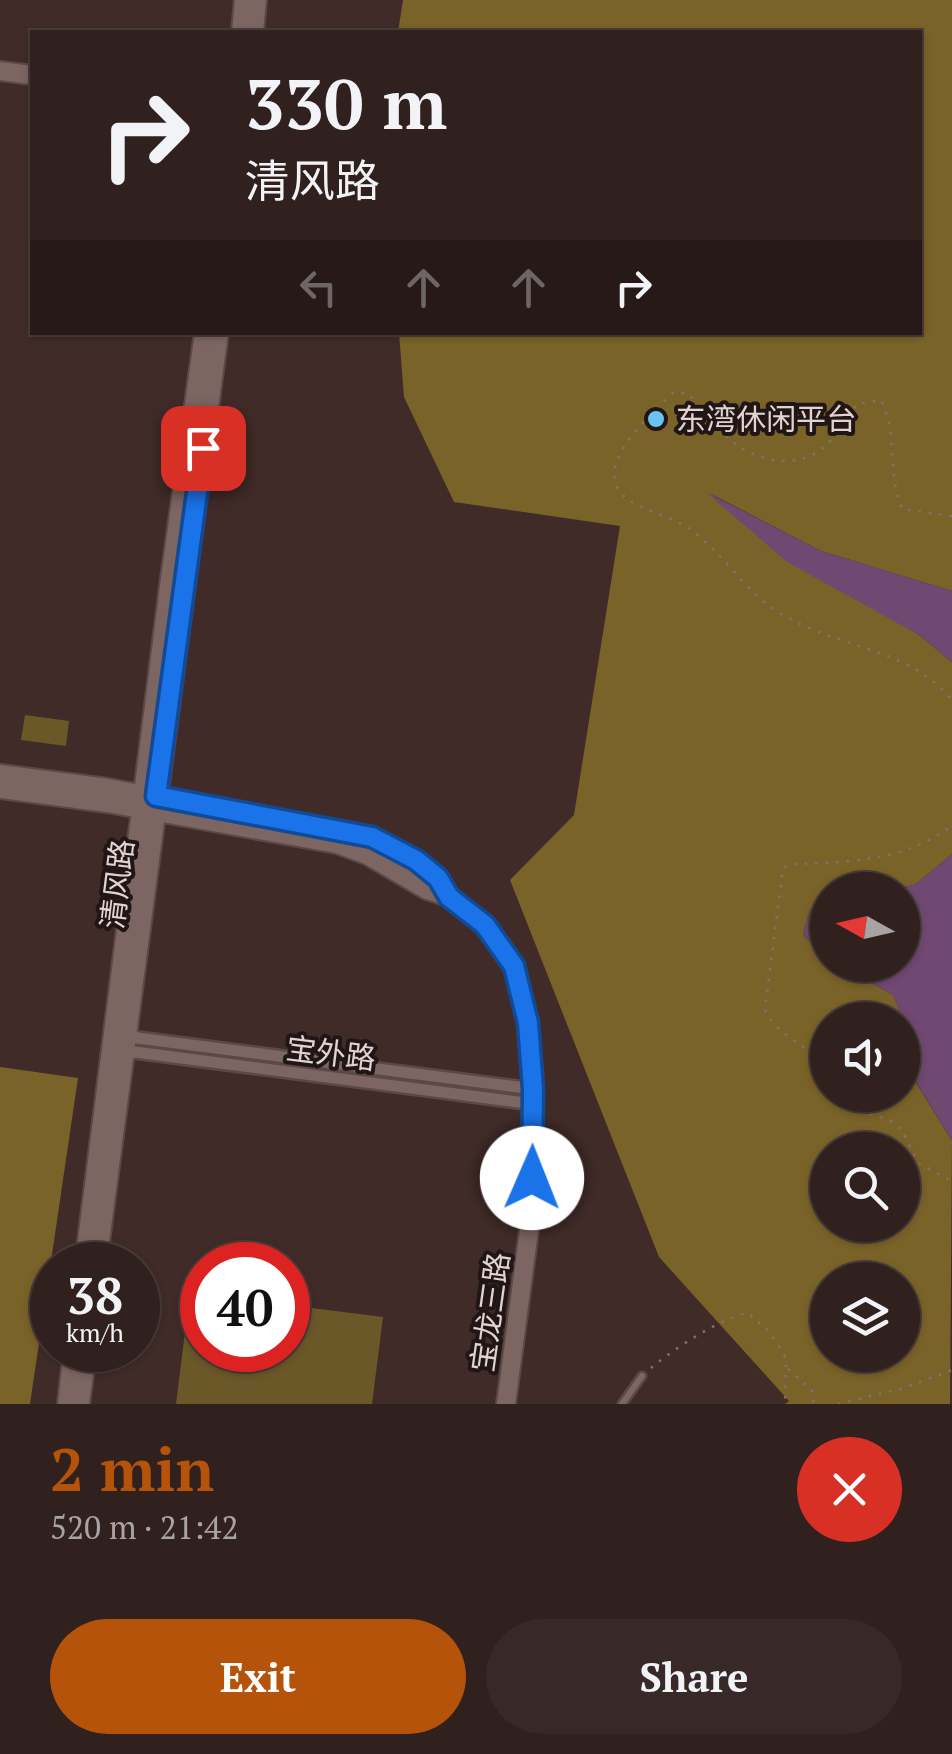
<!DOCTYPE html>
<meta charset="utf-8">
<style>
:root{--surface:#30201e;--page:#382827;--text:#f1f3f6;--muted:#a8a3a4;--line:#4b3e3c;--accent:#b45309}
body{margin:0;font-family:"PT Serif","Noto Sans SC",serif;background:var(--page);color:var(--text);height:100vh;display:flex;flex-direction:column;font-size:38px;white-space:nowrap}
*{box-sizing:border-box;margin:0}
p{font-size:32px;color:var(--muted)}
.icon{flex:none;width:55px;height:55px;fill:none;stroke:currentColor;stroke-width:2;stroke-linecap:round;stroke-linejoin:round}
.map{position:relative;height:1404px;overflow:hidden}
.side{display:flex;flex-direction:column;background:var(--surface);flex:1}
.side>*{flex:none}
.top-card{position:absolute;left:30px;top:30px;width:892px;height:305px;border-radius:0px;box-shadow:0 2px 8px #0004,0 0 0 2px var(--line);background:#30201e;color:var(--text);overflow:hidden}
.needle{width:65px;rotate:278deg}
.buttons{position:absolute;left:810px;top:872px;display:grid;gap:20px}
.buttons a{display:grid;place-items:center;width:110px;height:110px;border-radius:50%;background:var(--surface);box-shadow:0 2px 8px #0004,0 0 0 2px var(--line);font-size:50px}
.speed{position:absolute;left:30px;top:1242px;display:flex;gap:20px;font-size:50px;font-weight:700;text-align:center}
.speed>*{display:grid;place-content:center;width:130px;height:130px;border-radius:50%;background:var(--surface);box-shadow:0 2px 8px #0004,0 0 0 2px var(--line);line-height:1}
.speed small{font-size:25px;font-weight:400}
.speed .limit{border:15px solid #d22;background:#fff;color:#111}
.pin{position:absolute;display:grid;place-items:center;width:85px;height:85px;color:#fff;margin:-42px;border-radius:20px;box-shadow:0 5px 15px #0006}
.me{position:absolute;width:110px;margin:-55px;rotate:1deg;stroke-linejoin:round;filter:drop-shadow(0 0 8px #0008)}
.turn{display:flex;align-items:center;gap:35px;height:210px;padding:0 50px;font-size:45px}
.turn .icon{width:130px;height:130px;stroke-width:2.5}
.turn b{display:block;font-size:70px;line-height:85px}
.lanes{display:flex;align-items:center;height:95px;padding:0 50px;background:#0003;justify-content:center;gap:50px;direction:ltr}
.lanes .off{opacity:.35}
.round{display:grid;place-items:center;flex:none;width:105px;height:105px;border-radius:52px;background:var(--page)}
.summary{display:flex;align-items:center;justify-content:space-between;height:170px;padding:0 50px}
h1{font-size:60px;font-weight:800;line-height:75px;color:var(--accent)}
.button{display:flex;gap:20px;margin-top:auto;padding:20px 50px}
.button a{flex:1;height:115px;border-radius:60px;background:var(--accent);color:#fff;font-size:40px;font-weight:800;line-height:115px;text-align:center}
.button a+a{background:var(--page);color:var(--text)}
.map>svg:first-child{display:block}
</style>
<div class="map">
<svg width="952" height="1404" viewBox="0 0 952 1404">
<rect width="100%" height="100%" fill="#402b28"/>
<!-- green -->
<g fill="#6b5829">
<polygon points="25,715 69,721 66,746 21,740"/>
<polygon points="190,1292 202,1294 202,1350 288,1350 288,1305 383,1317 372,1404 176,1404"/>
</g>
<!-- forest -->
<g fill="#7a6329" fill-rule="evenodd">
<path d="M403,0H952V591L821,551L711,494L919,635L952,662V854L916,884L894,890H828L827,906L810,909L803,935L827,958L828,965H840L893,995L904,1021V1063L952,1141L950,1404H785L789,1401L659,1257L510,880L574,815L620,526L454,502L404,397L399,333L920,332V32H398ZM828,1020H902V1095H828ZM828,1150H902V1225H828ZM828,1280H902V1355H828Z"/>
<polygon points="0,1067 78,1078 30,1404 0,1404"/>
</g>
<!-- water -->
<g fill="#704872">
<polygon points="706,492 821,551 952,591 952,662 919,635 787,562"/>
<polygon points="952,854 952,1141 904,1062 904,1021 893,995 840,965 902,965 902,890 894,890 916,884"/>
<polygon points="827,906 828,906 827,958 803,935 810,909"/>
</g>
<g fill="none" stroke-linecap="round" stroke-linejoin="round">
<!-- lane casing -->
<g stroke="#5a4947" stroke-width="11">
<polyline id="lane" points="622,1404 642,1376"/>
</g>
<!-- street casing -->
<g stroke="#5a4947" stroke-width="16">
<g id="street">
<polyline points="127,1032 137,1038 533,1089"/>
<polyline points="124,1055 135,1052 533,1104"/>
</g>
</g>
<!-- secondary casing -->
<g stroke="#5a4947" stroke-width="22">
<g id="secondary">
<polyline points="241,32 244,0"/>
<polyline points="254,32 257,0"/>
<polyline points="0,71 32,75"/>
<polyline points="0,774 108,788 371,837 416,860 438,878 449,897"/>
<polyline points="0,789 107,803 337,844 367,855 427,890 449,897 485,925 514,966 528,1023 533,1089 531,1215 506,1404"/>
<polyline points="84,1265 169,586 204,332"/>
<polyline points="97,1265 219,332"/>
<polyline points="67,1404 73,1350"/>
<polyline points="80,1404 87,1350"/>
</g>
</g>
<!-- path -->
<g stroke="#83706e" stroke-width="2.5" stroke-dasharray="2.5 8" stroke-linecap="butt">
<path d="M952,516L902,509C887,474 898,433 881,400L857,404C846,418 836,437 823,448C796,471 753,460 729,439C713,425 702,407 687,393H673C649,415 583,473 632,502C652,514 675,517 694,532C726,557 747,594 783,615C838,648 910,648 952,700"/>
<path d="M828,1068C811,1047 772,1033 765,1009L783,868C797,862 808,864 822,863C866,861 918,854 952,825"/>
<polyline points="835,1095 843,1106 890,1120 902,1130 918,1163 952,1181"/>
<path d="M651,1368C672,1350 722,1317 748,1313L770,1332L786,1358L785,1404"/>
<polyline points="788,1369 812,1390 814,1404"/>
<polyline points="838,1404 904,1388 952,1370"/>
</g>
<!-- lane -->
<use href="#lane" stroke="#7d6562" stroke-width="6"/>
<!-- street -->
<use href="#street" stroke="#7d6562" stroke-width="11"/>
<!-- secondary -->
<use href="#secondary" stroke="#7d6562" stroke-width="18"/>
</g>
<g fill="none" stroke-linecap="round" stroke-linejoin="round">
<!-- route casing -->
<g stroke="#114b97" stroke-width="25">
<polyline id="route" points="203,448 156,796 372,837 416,860 438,878 449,897 485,925 514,966 528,1023 533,1089 532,1178"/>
</g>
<!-- route -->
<use href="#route" stroke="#1a73e8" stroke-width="18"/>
</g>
<!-- markers -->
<circle fill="#6ac3f1" stroke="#201615" stroke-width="4" cx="656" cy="419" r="10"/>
<g text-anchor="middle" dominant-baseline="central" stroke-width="8" stroke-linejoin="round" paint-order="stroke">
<!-- poi labels -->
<g font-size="30" fill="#e1d3d1" stroke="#201615" text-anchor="start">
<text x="676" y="419">东湾休闲平台</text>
</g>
<!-- street labels -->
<g font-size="30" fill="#e1d3d1" stroke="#201615">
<text transform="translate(117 884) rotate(-83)">清风路</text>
<text transform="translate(331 1053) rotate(7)">宝外路</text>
<text transform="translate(490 1312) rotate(-82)">宝龙三路</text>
</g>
</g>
</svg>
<div class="buttons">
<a><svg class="needle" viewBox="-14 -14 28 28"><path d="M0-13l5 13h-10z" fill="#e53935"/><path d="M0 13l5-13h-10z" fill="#a8a3a4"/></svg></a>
<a><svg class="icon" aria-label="sound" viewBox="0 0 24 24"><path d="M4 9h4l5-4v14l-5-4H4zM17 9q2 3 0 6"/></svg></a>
<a><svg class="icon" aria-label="search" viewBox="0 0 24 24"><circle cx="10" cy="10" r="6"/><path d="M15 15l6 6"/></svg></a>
<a><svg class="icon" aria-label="layers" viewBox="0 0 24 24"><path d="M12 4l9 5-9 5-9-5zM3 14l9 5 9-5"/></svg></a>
</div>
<div class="speed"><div>38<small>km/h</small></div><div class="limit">40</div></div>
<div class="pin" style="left:203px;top:448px;background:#d93025"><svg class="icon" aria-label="arrive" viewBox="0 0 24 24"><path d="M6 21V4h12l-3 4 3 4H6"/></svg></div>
<svg class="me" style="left:532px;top:1178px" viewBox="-20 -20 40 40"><circle r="19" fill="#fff"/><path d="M0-13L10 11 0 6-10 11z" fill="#1a73e8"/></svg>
<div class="top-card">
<div class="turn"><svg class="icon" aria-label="right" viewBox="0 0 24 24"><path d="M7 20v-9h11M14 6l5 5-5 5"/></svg><div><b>330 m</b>清风路</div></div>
<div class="lanes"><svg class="icon off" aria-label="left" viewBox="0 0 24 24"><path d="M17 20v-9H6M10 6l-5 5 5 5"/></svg><svg class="icon off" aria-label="ahead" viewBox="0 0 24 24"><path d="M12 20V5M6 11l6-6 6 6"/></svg><svg class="icon off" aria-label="ahead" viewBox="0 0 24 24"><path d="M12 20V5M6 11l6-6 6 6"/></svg><svg class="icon" aria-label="right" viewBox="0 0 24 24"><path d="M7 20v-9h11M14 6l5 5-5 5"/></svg></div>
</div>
</div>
<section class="side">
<div class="summary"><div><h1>2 min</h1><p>520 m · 21:42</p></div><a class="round" style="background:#d93025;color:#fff"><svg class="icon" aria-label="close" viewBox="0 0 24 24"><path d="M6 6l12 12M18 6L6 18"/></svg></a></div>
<div class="button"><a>Exit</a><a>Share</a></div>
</section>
